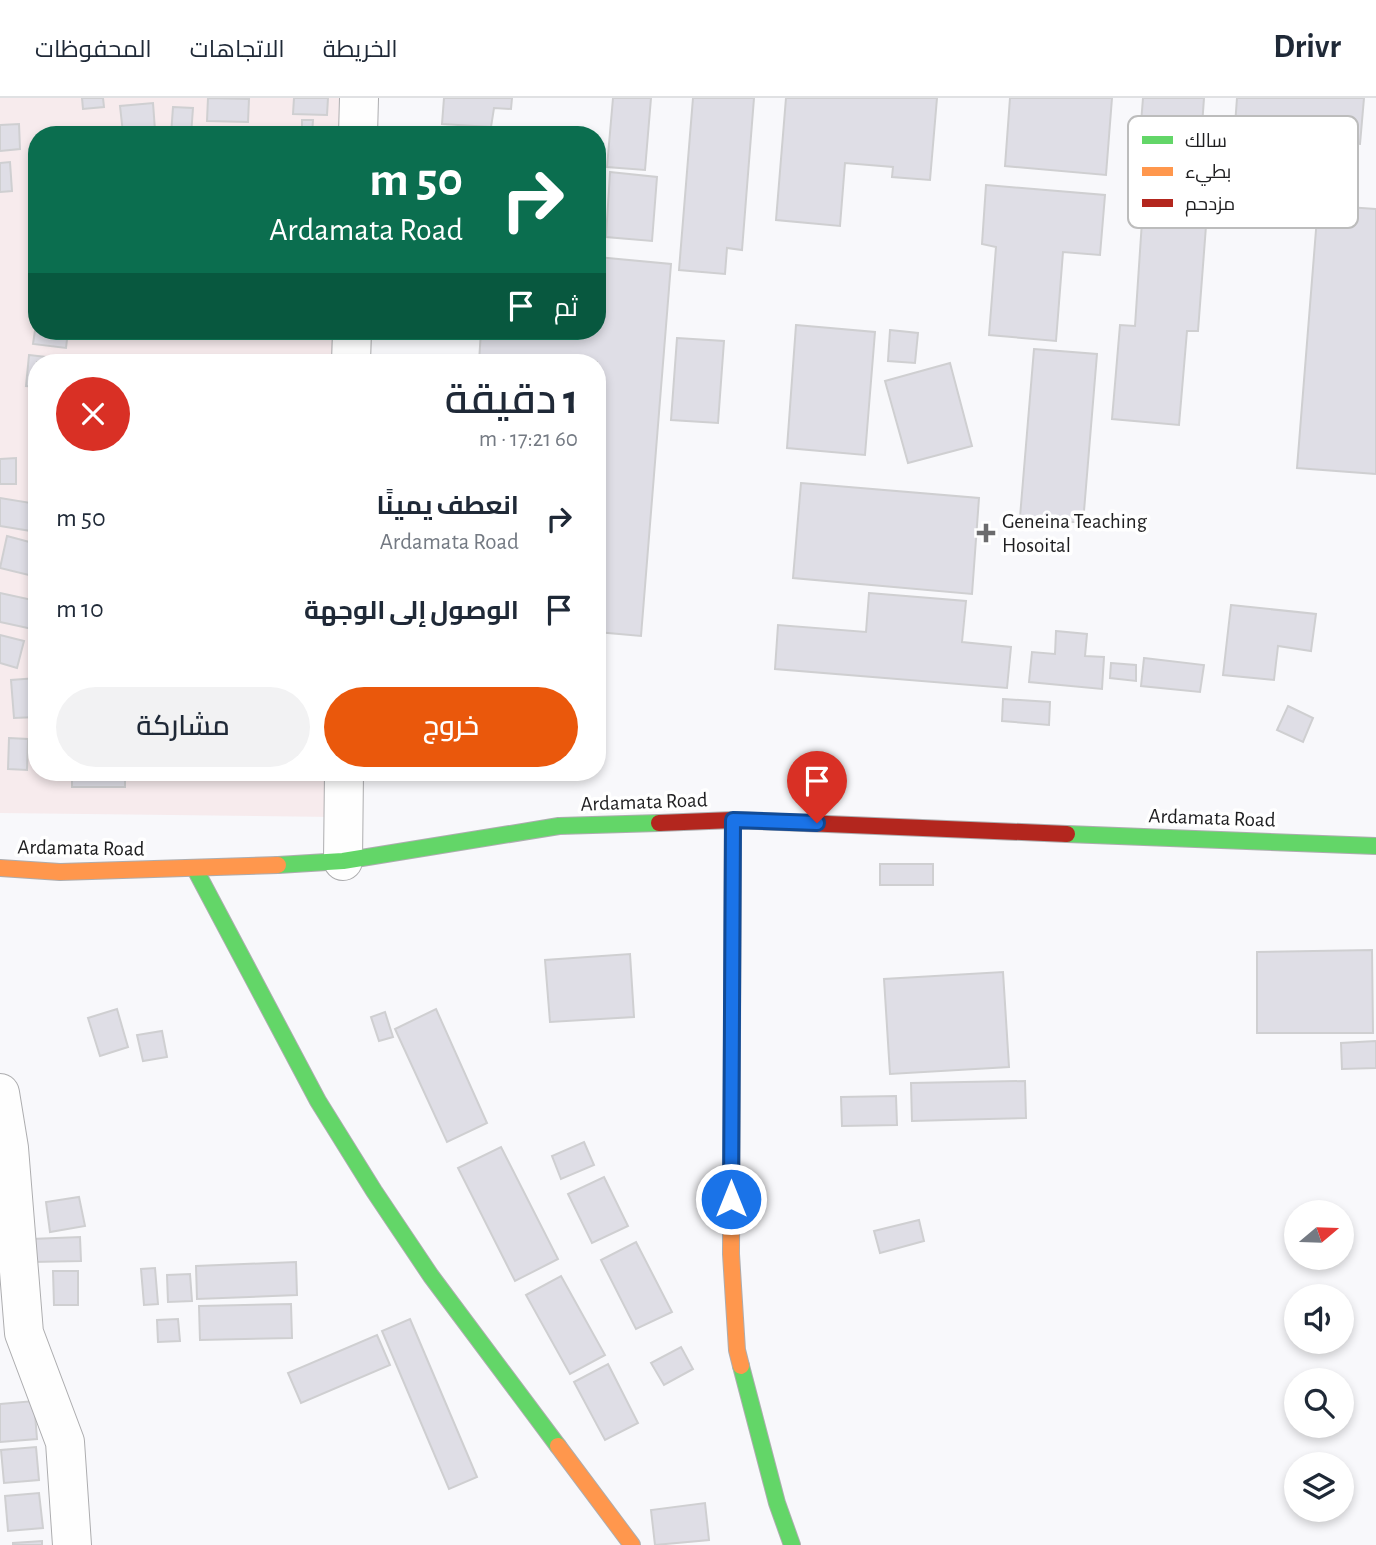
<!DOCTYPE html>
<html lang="ar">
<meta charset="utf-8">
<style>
:root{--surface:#fff;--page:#f2f2f3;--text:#1f2937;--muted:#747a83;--line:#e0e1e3;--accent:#ea580c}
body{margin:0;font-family:"Alegreya Sans",Cairo,sans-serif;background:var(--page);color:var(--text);direction:rtl;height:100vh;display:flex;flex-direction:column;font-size:26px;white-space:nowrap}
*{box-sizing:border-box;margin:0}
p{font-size:23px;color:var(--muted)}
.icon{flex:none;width:38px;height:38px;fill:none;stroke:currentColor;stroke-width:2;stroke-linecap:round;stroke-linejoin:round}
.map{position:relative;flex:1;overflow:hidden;direction:ltr}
.details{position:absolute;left:28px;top:256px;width:578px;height:427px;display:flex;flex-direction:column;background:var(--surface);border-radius:28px;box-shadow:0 4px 10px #0003;direction:rtl}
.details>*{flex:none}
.hud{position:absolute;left:28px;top:28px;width:578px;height:214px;border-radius:28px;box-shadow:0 4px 10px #0003;direction:rtl;background:#0b6e4f;color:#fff;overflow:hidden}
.needle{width:46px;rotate:71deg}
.tools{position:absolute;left:1284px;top:1102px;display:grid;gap:14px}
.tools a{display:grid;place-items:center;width:70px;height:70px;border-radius:50%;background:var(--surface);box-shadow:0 4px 10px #0003;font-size:35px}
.pin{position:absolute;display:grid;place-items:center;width:60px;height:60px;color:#fff;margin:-72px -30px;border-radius:50% 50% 50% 0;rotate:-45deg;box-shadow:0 0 7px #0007}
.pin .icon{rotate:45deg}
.me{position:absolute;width:77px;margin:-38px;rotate:0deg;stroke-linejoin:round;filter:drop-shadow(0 0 5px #0008)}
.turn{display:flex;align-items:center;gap:24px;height:147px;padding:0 28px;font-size:32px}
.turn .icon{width:91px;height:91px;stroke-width:2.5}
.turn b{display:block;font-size:49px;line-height:60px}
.then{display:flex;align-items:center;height:66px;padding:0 28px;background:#0003;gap:14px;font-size:26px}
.round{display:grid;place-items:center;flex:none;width:74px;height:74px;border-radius:37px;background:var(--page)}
.summary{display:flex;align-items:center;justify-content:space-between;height:119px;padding:0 28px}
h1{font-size:42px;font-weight:600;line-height:52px}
.cta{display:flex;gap:14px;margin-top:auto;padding:14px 28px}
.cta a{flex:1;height:80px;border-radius:42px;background:var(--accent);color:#fff;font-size:28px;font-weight:600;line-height:80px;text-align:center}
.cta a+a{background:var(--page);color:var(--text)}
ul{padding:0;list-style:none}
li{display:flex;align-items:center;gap:21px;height:91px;padding:0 28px}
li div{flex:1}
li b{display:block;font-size:26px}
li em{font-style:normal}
header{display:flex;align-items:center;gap:42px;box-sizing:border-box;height:98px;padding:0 35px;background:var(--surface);border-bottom:2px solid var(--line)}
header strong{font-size:33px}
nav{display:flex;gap:38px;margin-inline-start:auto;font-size:24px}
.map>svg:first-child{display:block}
</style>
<header>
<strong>Drivr</strong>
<nav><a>الخريطة</a><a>الاتجاهات</a><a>المحفوظات</a></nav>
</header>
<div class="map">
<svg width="1376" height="1447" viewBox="0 0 1376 1447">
<rect width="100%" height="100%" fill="#f8f8fb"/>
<!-- commercial -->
<polygon fill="#f7ebed" points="0,0 348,0 347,37 37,37 37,233 343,233 343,264 37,264 37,674 335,674 334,719 0,715"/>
<!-- building -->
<g fill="#dfdee6" stroke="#cfcfd1" stroke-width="2">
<polygon points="82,0 103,0 104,9 83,11"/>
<polygon points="208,0 249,1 248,24 207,23"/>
<polygon points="294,0 328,0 327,17 293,16"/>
<polygon points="444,0 512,0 511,11 494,10 491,29 442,26"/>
<polygon points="613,0 651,0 645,72 607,69"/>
<polygon points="693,0 754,0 742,152 727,150 725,176 679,172"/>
<polygon points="786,0 937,0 930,82 892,79 893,69 845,65 840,128 776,122"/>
<polygon points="1010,0 1112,0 1106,77 1005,68"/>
<polygon points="1143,0 1204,0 1201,42 1225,45 1222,83 1137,76"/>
<polygon points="1237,0 1364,0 1360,46 1298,41 1294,87 1231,82"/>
<polygon points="153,5 155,32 123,35 120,8"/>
<polygon points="173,9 193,10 191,37 171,37"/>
<polygon points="302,22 313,22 312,37 302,37"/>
<polygon points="19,26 20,51 0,53 0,27"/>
<polygon points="10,64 12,93 0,94 0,65"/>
<polygon points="610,74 657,79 652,143 606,139"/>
<polygon points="986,87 1105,97 1100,157 1063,154 1056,243 989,237 996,149 982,146"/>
<polygon points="1318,107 1376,111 1376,376 1297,370"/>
<polygon points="1142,123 1206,128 1198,233 1187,233 1179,327 1112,321 1120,227 1135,228"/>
<polygon points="597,159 671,166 641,538 597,534 597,264 479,264 481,233 597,233"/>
<polygon points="37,219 37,233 68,233 66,250 33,246"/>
<polygon points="796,227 875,234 865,357 787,350"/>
<polygon points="890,232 918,235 915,265 888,263"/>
<polygon points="677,240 724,243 718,325 671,322"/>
<polygon points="1034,251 1097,256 1083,425 1020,419"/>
<polygon points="29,257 65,261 64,264 37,264 37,289 26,288"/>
<polygon points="267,261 293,262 293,264 267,264"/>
<polygon points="950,265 972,348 908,365 885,283"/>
<polygon points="36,313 37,313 37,348 34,348"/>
<polygon points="35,354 37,355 37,387 31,386"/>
<polygon points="16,360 16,386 0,386 0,361"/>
<polygon points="801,385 979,400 972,496 793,480"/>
<polygon points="0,400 37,406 37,434 0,428"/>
<polygon points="7,438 37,446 37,479 0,470"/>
<polygon points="0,495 37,503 37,532 0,524"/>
<polygon points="869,495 966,503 962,544 1011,549 1007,590 775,571 778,527 866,534"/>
<polygon points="1231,507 1316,516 1311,553 1278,548 1274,582 1223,577"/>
<polygon points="1056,533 1087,536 1085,558 1104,559 1102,591 1029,584 1032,554 1055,556"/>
<polygon points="0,537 24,543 17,570 0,565"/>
<polygon points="1144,560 1204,567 1200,594 1141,588"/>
<polygon points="1111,565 1136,567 1136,583 1110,580"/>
<polygon points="37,580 37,619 14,620 11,582"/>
<polygon points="1003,601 1050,604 1049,627 1002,623"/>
<polygon points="1288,608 1313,620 1303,644 1277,632"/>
<polygon points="9,640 28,641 27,672 8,671"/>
<rect x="72" y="674" width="53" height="15"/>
<rect x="880" y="766" width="53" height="21"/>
<polygon points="1372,852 1373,935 1257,935 1257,854"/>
<polygon points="630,856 634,919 550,924 545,862"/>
<polygon points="1003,874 1009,969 890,976 884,881"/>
<polygon points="117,911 128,949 100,958 88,920"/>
<polygon points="436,911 487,1025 447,1044 395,931"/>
<polygon points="385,914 393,939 379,943 371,919"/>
<polygon points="162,933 167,959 143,963 137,937"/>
<polygon points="1376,943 1376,970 1342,971 1341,945"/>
<polygon points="1025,983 1026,1020 912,1023 911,985"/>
<polygon points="896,998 897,1027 842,1028 841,999"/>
<polygon points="584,1044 594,1067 561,1081 552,1058"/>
<polygon points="501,1049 558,1161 515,1183 458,1070"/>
<polygon points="604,1079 628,1128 592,1145 568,1096"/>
<polygon points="79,1099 85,1128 50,1134 46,1104"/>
<polygon points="919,1122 924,1143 880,1155 874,1133"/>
<polygon points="80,1139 81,1163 32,1164 31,1141"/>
<polygon points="636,1144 672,1214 636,1231 601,1162"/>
<polygon points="296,1164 297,1197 197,1201 196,1168"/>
<polygon points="155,1170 158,1206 144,1207 141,1171"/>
<polygon points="53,1173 78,1173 78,1207 54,1207"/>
<polygon points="190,1176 192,1203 168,1204 167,1177"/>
<polygon points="561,1178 605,1257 570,1276 526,1197"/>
<polygon points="291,1206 292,1240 200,1242 199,1208"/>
<polygon points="178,1221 180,1243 158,1244 157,1222"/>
<polygon points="410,1221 477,1379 449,1391 382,1233"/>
<polygon points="377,1237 390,1267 301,1305 288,1275"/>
<polygon points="681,1249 693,1271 664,1287 651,1265"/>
<polygon points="608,1266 638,1325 605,1342 574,1284"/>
<polygon points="34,1303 37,1341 0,1344 0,1306"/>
<polygon points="36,1349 39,1382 4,1385 1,1352"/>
<polygon points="39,1395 43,1430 8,1433 5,1398"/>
<polygon points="705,1405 709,1442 655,1447 651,1412"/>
<polygon points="42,1443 42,1447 13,1447 13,1445"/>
</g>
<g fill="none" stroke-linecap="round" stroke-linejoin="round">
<!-- street casing -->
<g stroke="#adadaf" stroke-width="40">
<g id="street">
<polyline points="358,37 359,0"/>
<polyline points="351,264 352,233"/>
<polyline points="343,763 344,674"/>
<polyline points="0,995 9,1050 24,1235 65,1344 72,1447"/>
</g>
</g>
<!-- fast casing -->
<g stroke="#adadaf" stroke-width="18">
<g id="fast">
<polyline points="1067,736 1376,748"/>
<polyline points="278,767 343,763 559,728 659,725"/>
<polyline points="195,771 318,1003 374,1093 431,1178 558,1348"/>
<polyline points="741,1268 777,1405 792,1447"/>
</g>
</g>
<!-- slow casing -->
<g stroke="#adadaf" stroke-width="18">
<g id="slow">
<polyline points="733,722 731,1156 737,1252 741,1268"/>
<polyline points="0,770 60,774 278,767"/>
<polyline points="558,1348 632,1447"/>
</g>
</g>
<!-- jam casing -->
<g stroke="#adadaf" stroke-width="18">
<polyline id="jam" points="659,725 733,722 1067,736"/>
</g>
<!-- street -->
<use href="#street" stroke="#fefefe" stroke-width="38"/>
<!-- fast -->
<use href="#fast" stroke="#63d668" stroke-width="16"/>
<!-- slow -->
<use href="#slow" stroke="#ff974d" stroke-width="16"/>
<!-- jam -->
<use href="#jam" stroke="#b3261e" stroke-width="16"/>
</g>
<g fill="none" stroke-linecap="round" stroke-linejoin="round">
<!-- route casing -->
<g stroke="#114b97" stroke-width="18">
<polyline id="route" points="731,1101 733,722 817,725"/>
</g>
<!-- route -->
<use href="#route" stroke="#1a73e8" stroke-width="12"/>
</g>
<!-- markers -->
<path fill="#6b6b6d" stroke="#fff" stroke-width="2.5" d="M982.5 424.5h7v7h7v7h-7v7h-7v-7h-7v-7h7z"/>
<g text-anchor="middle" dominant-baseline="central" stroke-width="7" stroke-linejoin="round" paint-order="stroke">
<!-- poi labels -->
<g font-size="21" fill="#1f1f21" stroke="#fff" text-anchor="start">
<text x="1002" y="423">Geneina Teaching<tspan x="1002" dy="24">Hosoital</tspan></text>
</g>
<!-- street labels -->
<g font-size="21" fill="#1f1f21" stroke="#fff">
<text transform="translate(644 704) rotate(-2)">Ardamata Road</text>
<text transform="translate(1212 720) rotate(2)">Ardamata Road</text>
<text transform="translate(81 750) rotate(1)">Ardamata Road</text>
</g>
</g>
<!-- legend -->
<rect x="1128" y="18" width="230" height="112" rx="10" fill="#fff" stroke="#bcbcbc" stroke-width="2"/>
<rect x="1142" y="38" width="31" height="8" fill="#63d668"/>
<rect x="1142" y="69" width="31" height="9" fill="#ff974d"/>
<rect x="1142" y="101" width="31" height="8" fill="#b3261e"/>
<g font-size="19" fill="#1f1f21">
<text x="1185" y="49">سالك</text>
<text x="1185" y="80">بطيء</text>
<text x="1185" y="112">مزدحم</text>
</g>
</svg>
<div class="tools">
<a><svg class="needle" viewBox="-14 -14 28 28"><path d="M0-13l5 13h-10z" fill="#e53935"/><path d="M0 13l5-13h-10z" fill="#747a83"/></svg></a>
<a><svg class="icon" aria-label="sound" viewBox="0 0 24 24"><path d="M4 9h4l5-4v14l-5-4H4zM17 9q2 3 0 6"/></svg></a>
<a><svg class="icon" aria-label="search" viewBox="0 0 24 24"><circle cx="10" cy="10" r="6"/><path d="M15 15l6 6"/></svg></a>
<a><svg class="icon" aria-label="layers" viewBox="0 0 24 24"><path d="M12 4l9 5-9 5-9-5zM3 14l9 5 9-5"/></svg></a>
</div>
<div class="pin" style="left:817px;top:725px;background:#d93025"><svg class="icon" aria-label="arrive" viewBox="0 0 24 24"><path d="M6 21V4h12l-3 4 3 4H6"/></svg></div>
<svg class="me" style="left:731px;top:1101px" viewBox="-20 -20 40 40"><circle r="17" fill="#1a73e8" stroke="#fff" stroke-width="3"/><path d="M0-11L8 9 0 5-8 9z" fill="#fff"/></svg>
<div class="hud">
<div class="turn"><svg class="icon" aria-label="right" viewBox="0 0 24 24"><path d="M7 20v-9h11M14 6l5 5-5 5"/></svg><div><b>50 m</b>Ardamata Road</div></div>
<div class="then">ثم<svg class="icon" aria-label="arrive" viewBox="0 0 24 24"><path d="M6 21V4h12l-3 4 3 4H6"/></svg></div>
</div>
<section class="details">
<div class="summary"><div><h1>1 دقيقة</h1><p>60 m · 17:21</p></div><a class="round" style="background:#d93025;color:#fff"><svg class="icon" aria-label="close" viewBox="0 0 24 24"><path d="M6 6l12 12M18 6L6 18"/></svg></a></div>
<ul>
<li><svg class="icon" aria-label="right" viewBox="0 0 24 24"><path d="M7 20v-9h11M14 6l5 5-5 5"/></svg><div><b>انعطف يمينًا</b><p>Ardamata Road</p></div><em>50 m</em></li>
<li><svg class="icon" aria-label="arrive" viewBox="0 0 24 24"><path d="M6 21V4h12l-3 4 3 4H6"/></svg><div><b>الوصول إلى الوجهة</b></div><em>10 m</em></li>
</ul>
<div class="cta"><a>خروج</a><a>مشاركة</a></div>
</section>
</div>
